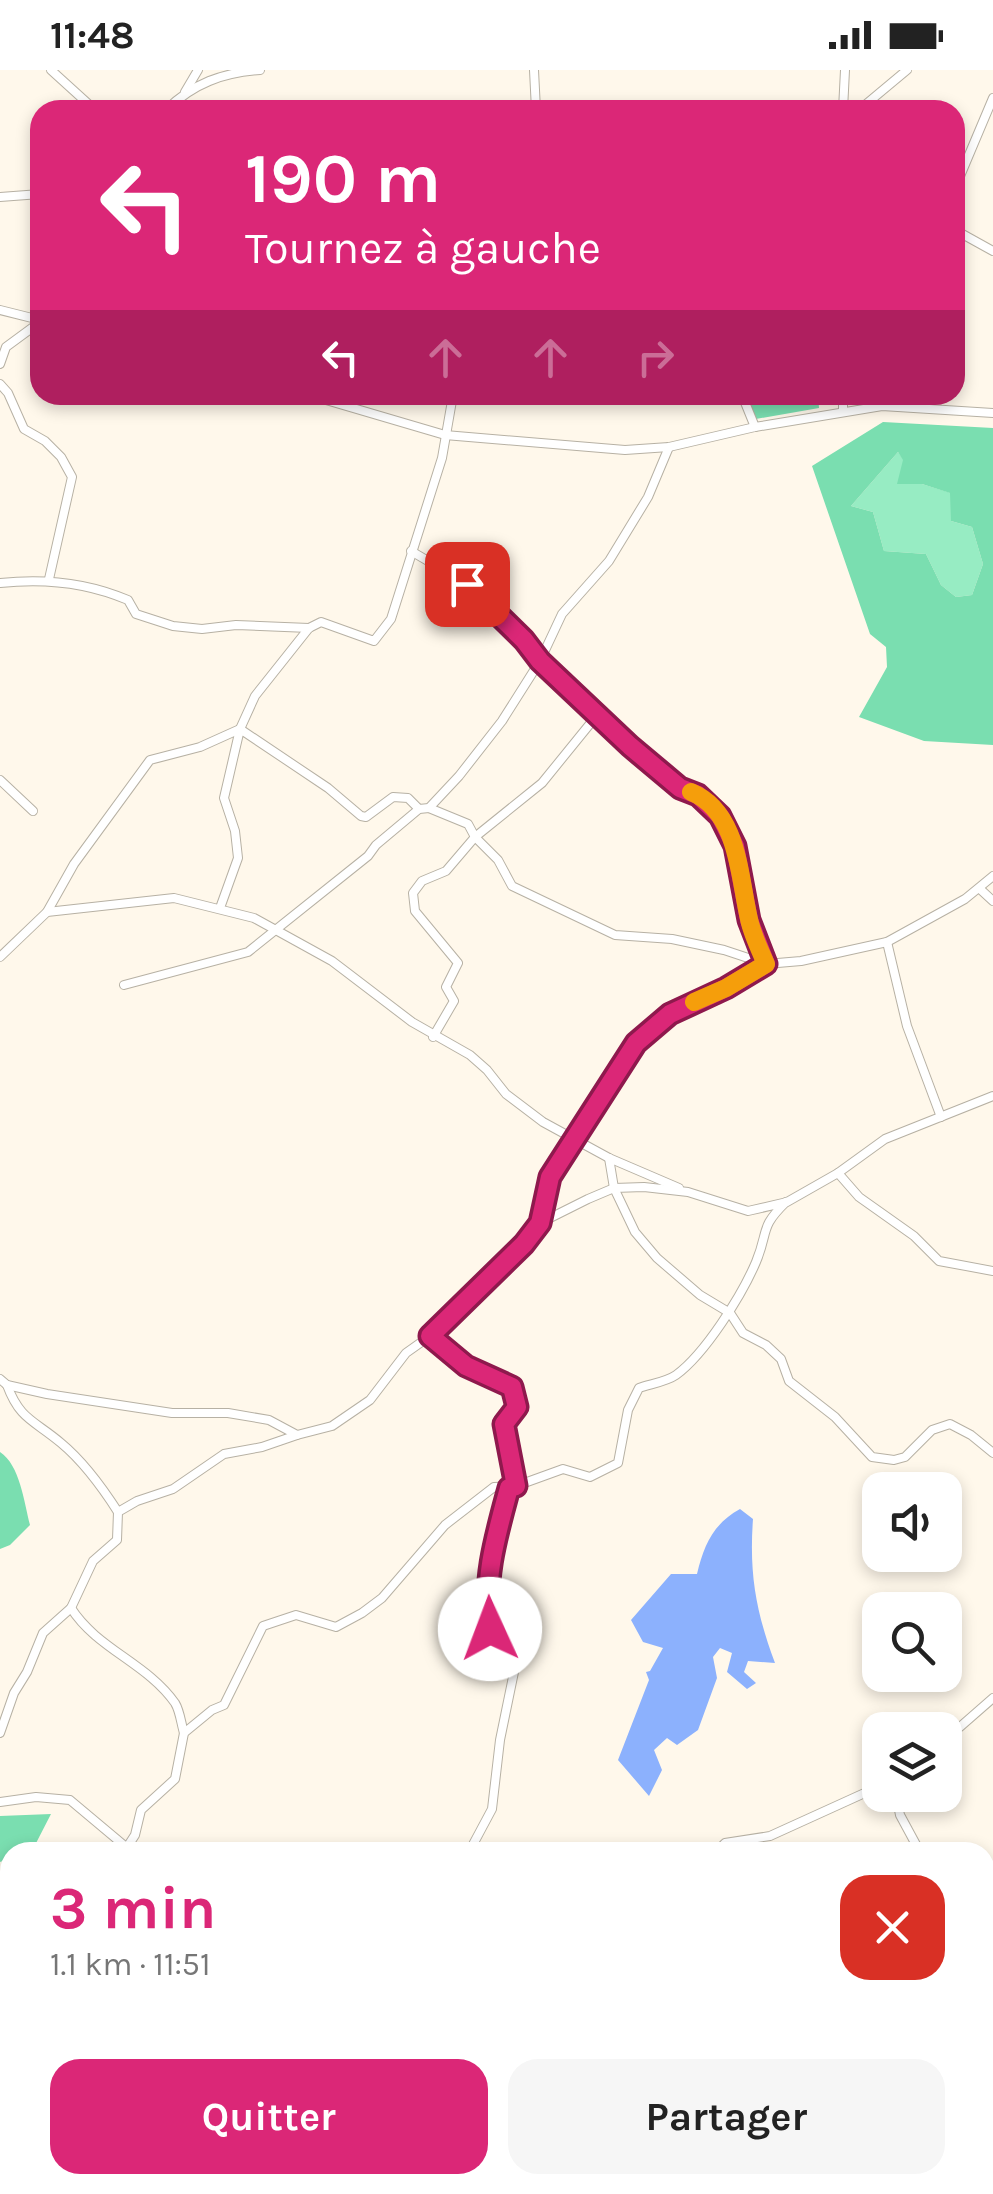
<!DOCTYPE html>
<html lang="fr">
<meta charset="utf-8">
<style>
:root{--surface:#fff;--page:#f6f6f6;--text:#222;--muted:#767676;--accent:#db2777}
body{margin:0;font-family:Karla,sans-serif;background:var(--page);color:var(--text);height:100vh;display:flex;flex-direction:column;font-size:38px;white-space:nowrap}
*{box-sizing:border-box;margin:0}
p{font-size:32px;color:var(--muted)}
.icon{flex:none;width:55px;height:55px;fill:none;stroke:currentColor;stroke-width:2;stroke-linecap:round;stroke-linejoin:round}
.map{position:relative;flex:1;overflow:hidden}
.sheet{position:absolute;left:0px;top:1772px;width:995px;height:352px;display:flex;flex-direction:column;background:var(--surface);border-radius:30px 30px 0 0;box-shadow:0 5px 15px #0003}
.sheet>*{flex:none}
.top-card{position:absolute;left:30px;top:30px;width:935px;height:305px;border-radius:30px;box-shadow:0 5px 15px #0003;background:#db2777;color:#fff;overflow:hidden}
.buttons{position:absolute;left:862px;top:1402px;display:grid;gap:20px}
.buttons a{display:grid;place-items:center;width:100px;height:100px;border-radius:20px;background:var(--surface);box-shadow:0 5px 15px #0003;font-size:50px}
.pin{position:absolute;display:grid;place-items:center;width:85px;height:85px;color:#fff;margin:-42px;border-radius:20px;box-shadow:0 5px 15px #0006}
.me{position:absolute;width:110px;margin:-55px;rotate:358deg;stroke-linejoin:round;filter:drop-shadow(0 0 8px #0008)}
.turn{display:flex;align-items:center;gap:35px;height:210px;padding:0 50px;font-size:45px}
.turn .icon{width:130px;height:130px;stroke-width:2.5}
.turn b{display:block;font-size:70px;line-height:85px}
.lanes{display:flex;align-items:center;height:95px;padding:0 50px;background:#0003;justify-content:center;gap:50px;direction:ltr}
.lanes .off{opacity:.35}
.round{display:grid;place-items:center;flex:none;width:105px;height:105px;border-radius:30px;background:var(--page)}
.headline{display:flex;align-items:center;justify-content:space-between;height:170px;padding:0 50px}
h1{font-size:60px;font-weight:700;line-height:75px;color:var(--accent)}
.cta{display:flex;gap:20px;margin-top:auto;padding:20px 50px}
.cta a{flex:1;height:115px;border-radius:30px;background:var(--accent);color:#fff;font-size:40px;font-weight:700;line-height:115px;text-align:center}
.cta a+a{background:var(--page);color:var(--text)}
.status{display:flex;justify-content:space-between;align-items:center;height:70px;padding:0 50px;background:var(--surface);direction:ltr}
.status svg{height:28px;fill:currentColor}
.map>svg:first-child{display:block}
</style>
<div class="status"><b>11:48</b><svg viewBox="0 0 49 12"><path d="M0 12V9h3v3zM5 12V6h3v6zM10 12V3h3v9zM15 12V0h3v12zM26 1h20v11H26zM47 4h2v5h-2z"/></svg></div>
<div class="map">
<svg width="993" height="2124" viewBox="0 0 993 2124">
<rect width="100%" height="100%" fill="#fff8eb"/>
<!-- green -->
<polygon fill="#97ecc3" points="898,382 922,414 951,423 951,451 972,457 983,494 972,525 956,527 941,515 926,484 884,481 873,442 851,436"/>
<!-- forest -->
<g fill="#7adeb0" fill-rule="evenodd">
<polygon points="738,325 818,325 819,338 750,350"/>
<path d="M883,352L993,358V675L924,671L859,647L887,597L886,577L870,564L812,396ZM898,382L903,390L897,414H922L950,423L951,451L972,457L983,494L972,525L956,527L941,515L926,484L884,481L873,442L851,436Z"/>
<path d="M0,1382C20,1395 24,1432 30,1455L10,1475L0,1479Z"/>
<polygon points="51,1744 33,1779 10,1782 10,1788 0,1792 0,1746"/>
</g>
<!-- water -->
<path fill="#8cb1fd" d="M740,1439L753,1449C749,1504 756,1542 775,1593L748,1591L744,1602L756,1613L747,1619L727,1602L732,1583L720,1578L713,1587L717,1608L698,1660L677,1675L667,1668L654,1680L662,1700L649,1726L618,1690L649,1610L646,1602L650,1601L663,1578L643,1572L631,1550L671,1504H697C704,1475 713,1454 740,1439Z"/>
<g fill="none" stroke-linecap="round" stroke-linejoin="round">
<!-- street casing -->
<g stroke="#b7b1a4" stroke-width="10">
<g id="street">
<polyline points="51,0 95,40"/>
<polyline points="534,0 536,40"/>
<polyline points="185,22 198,0"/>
<path d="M166,40C194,13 222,3 260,0"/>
<polyline points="601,40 610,40"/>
<polyline points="843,40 845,0"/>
<polyline points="859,40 907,0"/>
<polyline points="955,118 993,28"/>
<polyline points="0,127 40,124"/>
<polyline points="955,160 993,181"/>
<polyline points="0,240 40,250"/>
<polyline points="0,294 6,277 40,252"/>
<polyline points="0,314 8,323 24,359 45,371 61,387 72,407 49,509"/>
<polyline points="309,325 445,365 625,380 669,377 755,357 882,336 993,343"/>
<polyline points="742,325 755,357"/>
<polyline points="843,325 843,342"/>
<polyline points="411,481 467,514 523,570 540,591 630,676 680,718 698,725 720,746 735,777 749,850 766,894"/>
<path d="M0,513C45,508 86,512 128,530L136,544L173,556L202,559L236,555L309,558"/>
<polyline points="0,710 33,741"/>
<polyline points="429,738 468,754 475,767 498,790 512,816 615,865 672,869 724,880 766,894"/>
<polyline points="980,819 993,831"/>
<polyline points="220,838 238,788 235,761 224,728 240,659 328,718 361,746 366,747 393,727 408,728 419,739"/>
<polyline points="47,842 74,794 150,690 200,677 240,659 255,626 309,558 321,552 374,571 391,549 442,388 453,325"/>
<polyline points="887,872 907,956 941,1047"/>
<polyline points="0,887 47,842 174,828 254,848 332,891 412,952 470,985 487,1000 506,1024 543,1052 609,1088 679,1118"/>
<polyline points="124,915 248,882 368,786 376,775 419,739 429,738 459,706 502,651 540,591 562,544 609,491 648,427 669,377"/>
<polyline points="433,967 454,931 446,917 458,893 415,841 413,823 422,811 446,801 475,767 542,713 598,644"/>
<polyline points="609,1088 614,1118 635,1162 657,1188 700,1225 730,1243 743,1263 766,1275 781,1289 789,1311 835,1347 872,1387 894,1390 905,1387 932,1360 950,1354 971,1365 993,1383"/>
<polyline points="838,1103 859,1127 914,1166 939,1191 993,1201"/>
<polyline points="540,1153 550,1107 577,1069 585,1048 636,973 670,943 726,918 766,894 801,891 887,872 965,829 993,806"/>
<polyline points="430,1266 466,1296 511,1317 517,1337 505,1354 516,1416 509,1417 493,1473 486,1530 490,1559 514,1602 500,1670 492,1739 469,1782"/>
<polyline points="0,1309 7,1315 47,1324 172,1343 228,1343 269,1350 297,1365 332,1356 370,1330 406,1283 430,1266 524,1174 540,1153 588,1129 614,1118 644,1117 688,1122 748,1141 787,1132 838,1103 885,1069 993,1026"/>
<path d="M7,1315C20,1350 34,1350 61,1373C84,1392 102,1417 118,1442"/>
<path d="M71,1538C97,1579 147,1593 175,1633C180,1641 181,1653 184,1663"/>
<polyline points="0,1663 14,1623 27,1602 43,1563 71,1538 93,1491 117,1470 118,1442 137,1431 173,1419 224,1384 262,1377 297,1365"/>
<polyline points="945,1670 993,1628"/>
<polyline points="896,1725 900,1745 920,1782"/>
<polyline points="0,1732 36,1727 70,1730 132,1782"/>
<path d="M124,1782L135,1765L141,1740L175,1709L184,1663L212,1640L224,1635L263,1556L296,1545L336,1557L362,1543L382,1528L445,1455L494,1417L516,1416L563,1399L590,1407L618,1393L628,1340L639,1318C650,1314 666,1312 676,1305C705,1284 742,1225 756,1192C769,1161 759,1158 786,1132"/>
<polyline points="226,1782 236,1782"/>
<polyline points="716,1782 725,1773 770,1766 880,1716"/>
<polyline points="0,1832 10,1837"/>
<polyline points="985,1892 993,1905"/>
<polyline points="985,2108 993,2106"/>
<polyline points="848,2115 861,2119 896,2115"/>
<polyline points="95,2124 98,2115"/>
<polyline points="349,2124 358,2115"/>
<polyline points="380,2124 381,2115"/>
<polyline points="700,2124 703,2115"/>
<polyline points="791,2124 802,2115"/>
</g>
</g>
<!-- street -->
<use href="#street" stroke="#fff" stroke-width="8"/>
</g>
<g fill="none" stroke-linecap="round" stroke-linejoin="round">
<!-- route casing -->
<g stroke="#8e194d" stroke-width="25">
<path id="route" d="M467,514L524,570L540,591L630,676L680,718L698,725L720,746L735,776L749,850L766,894L726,918L670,944L636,973L550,1107L540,1153L524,1174L430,1266L466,1296L512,1317L517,1337L504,1354L516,1416L509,1418C496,1466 483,1509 490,1559"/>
</g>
<!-- route -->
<use href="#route" stroke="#db2777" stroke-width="18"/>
<!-- slow -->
<path stroke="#f59e0b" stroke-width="18" d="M691,722C739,742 739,807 749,849C752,864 760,880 766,894L726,918L694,932"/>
</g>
</svg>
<div class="buttons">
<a><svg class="icon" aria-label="sound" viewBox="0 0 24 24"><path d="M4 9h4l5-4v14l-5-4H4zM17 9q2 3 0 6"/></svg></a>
<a><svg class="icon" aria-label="search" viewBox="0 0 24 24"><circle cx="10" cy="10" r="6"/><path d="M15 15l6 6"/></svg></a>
<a><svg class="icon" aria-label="layers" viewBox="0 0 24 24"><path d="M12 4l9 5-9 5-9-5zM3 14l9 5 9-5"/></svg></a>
</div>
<div class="pin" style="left:467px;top:514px;background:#d93025"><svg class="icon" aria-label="arrive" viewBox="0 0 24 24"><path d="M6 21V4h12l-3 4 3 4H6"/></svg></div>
<svg class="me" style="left:490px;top:1559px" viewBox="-20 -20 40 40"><circle r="19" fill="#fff"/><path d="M0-13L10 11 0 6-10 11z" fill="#db2777"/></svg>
<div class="top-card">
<div class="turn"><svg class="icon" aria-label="left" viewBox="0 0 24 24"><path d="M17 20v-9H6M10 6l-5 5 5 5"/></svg><div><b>190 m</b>Tournez à gauche</div></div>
<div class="lanes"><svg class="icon" aria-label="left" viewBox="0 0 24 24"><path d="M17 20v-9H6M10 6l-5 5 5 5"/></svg><svg class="icon off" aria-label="ahead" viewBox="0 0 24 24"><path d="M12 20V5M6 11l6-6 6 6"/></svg><svg class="icon off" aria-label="ahead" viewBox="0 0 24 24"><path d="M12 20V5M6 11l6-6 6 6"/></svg><svg class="icon off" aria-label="right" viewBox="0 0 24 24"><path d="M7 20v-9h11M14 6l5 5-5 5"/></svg></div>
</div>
<section class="sheet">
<div class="headline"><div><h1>3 min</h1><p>1.1 km · 11:51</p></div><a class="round" style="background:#d93025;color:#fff"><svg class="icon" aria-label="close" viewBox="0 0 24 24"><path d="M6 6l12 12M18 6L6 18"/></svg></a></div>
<div class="cta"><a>Quitter</a><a>Partager</a></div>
</section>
</div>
